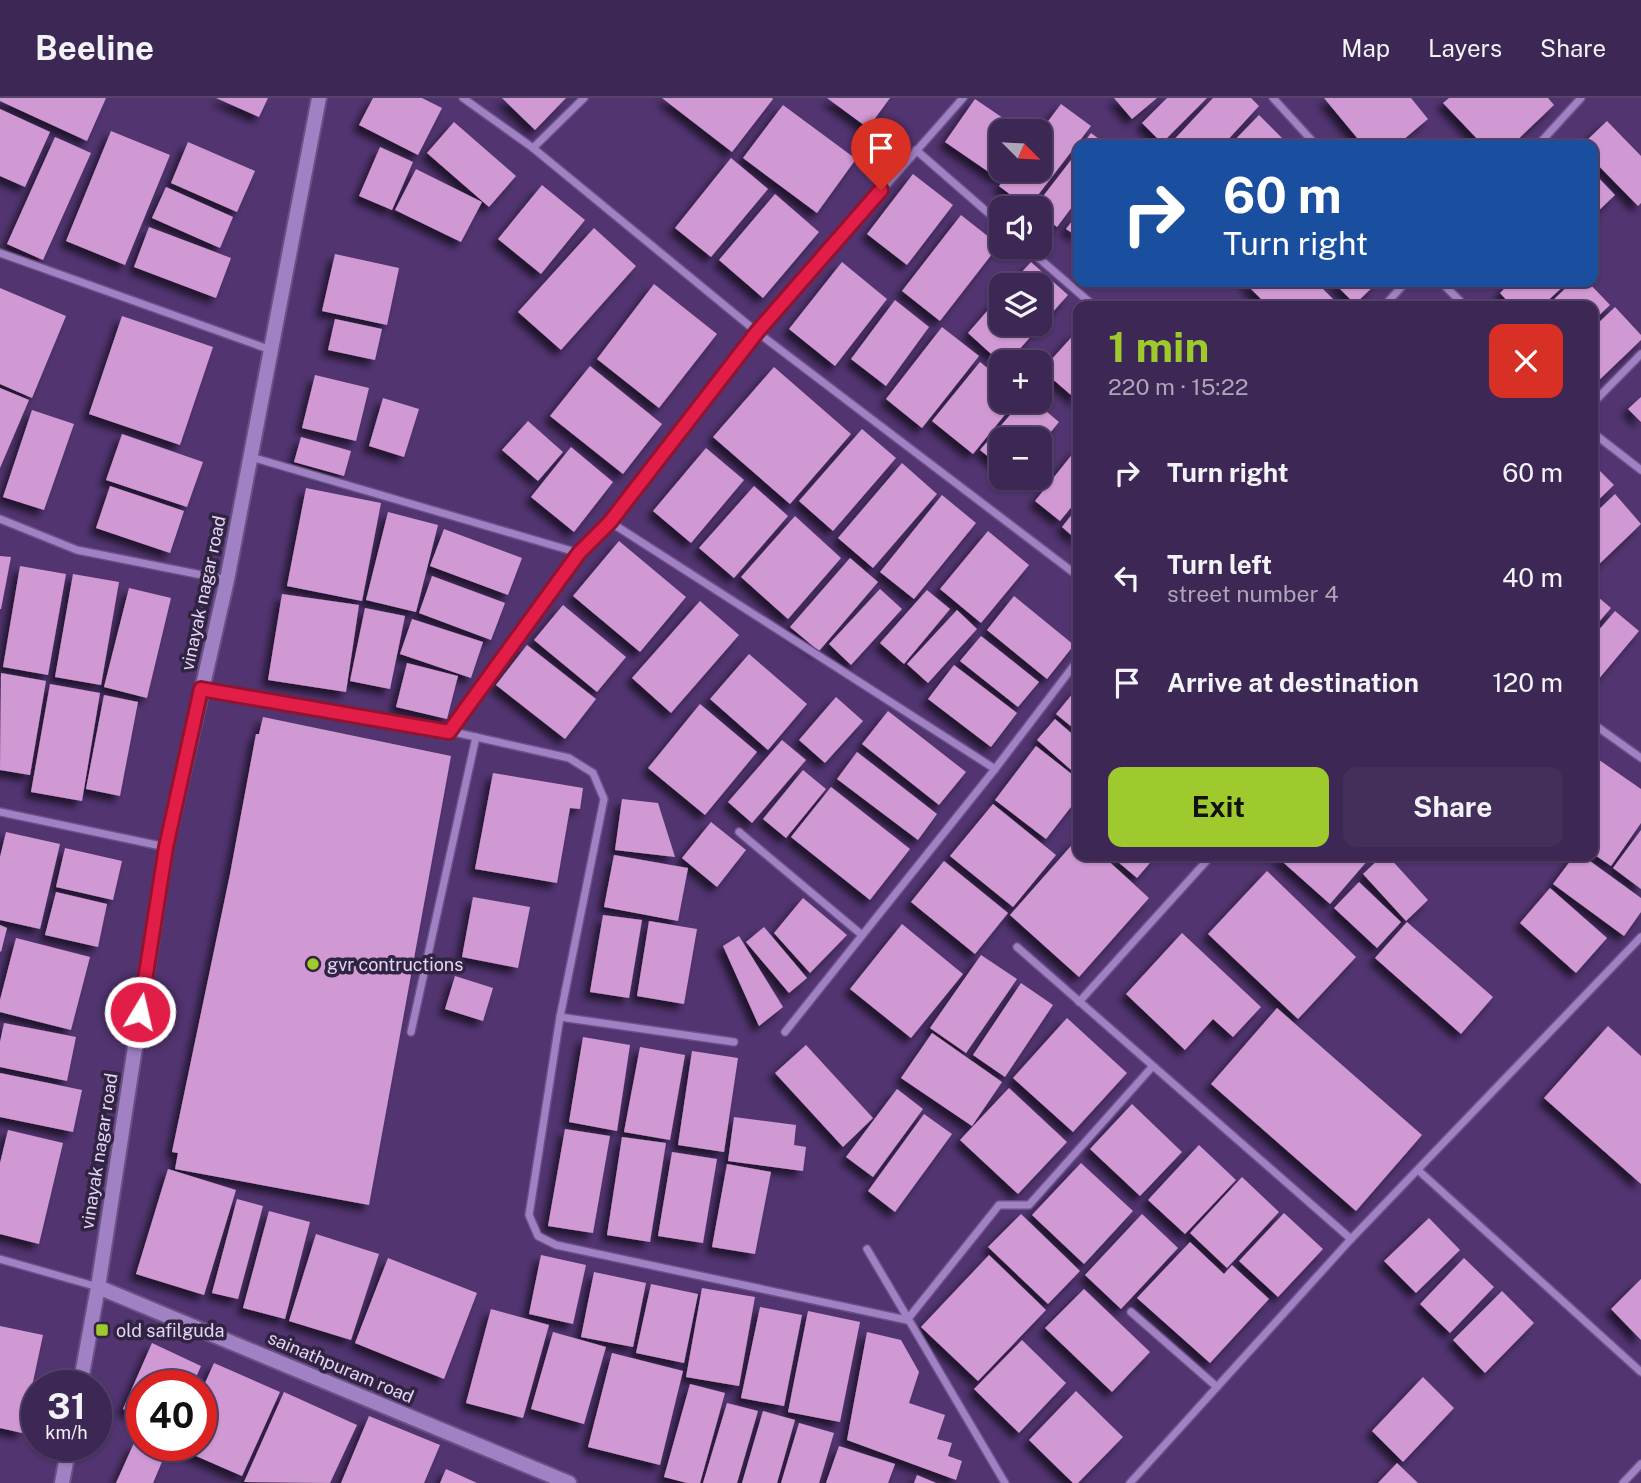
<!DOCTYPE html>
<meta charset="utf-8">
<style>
:root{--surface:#3d2754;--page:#442f5a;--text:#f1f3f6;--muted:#ada5b8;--line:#56446b;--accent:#9eca2e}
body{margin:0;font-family:"Public Sans",sans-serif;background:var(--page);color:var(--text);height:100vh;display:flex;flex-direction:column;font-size:26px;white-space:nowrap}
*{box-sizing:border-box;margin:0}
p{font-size:23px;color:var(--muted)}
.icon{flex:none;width:38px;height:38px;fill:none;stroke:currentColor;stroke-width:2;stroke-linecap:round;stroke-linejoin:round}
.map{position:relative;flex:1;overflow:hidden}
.drawer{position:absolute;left:1073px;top:203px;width:525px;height:560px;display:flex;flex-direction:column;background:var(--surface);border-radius:14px;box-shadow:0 2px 5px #0004,0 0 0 2px var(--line)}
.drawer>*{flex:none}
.banner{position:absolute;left:1073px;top:42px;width:525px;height:147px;border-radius:14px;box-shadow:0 2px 5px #0004,0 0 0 2px var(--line);background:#1a4fa0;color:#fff;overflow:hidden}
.needle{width:46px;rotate:114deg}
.tools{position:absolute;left:989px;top:21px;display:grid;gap:14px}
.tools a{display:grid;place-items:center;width:63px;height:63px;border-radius:14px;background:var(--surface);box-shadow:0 2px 5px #0004,0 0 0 2px var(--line);font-size:35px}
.speed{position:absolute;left:21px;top:1272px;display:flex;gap:14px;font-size:35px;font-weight:700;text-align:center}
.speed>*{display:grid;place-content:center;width:91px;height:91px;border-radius:50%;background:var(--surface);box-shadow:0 2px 5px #0004,0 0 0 2px var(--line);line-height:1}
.speed small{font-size:18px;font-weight:400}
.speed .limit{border:10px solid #d22;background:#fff;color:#111}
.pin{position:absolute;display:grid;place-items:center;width:60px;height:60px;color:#fff;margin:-72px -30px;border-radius:50% 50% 50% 0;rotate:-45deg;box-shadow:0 0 7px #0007}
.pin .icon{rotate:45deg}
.me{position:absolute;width:77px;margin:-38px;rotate:9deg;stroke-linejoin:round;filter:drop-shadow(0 0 5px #0008)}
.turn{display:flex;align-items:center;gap:24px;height:147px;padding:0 35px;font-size:32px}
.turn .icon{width:91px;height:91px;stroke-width:2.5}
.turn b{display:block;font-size:49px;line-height:60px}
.round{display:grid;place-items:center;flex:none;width:74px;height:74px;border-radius:14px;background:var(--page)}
.head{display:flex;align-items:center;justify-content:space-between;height:119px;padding:0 35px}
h1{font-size:42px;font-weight:700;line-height:52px;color:var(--accent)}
.action{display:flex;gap:14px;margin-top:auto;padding:14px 35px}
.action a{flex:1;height:80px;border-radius:14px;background:var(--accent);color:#111;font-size:28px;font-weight:700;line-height:80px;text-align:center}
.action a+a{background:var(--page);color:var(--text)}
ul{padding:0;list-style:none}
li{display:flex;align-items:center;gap:21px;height:105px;padding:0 35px}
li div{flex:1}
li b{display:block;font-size:26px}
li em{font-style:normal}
header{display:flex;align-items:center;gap:42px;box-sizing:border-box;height:98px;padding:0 35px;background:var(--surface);border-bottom:2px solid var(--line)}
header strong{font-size:33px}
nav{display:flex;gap:38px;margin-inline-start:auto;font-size:24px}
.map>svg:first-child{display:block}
</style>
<header>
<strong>Beeline</strong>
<nav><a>Map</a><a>Layers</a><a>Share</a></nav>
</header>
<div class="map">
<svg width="1641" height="1385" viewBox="0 0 1641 1385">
<defs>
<filter id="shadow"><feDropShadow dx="-6" dy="6" stdDeviation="3.5" flood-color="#0009"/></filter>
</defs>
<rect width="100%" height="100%" fill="#513470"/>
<!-- building -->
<g fill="#d199d4" filter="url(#shadow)">
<polygon points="0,0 106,0 87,43 0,3"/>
<polygon points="216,0 268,0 259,19"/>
<polygon points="373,0 422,0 442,10 418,57 359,27"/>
<polygon points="502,0 566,0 535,32"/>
<polygon points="662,0 772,0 773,1 732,54"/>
<polygon points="827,0 890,0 868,30"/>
<polygon points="1114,0 1157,0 1132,21"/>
<polygon points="1167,0 1207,0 1162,45 1142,25"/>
<polygon points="1213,0 1251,0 1259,8 1223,47 1169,47"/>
<polygon points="1324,0 1411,0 1428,21 1397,47 1363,47"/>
<polygon points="1449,0 1548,0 1554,7 1512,47 1483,47 1443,5"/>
<polygon points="975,1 1022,33 1001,33 1001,72 1005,72 999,81 945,44"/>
<polygon points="1061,6 1091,28 1028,110 999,88 1011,72 1040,72 1040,34"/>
<polygon points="783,7 856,61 817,115 743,60"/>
<polygon points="0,11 50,34 25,89 0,78"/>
<polygon points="1259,17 1287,45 1285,47 1230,47"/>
<polygon points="1607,23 1641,58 1641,105 1638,108 1592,61 1592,47 1582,47"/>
<polygon points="454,24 516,78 489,109 427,55"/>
<polygon points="111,33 170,57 125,167 66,143"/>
<polygon points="1091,35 1107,47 1082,47"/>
<polygon points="55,39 91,55 43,162 7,146"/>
<polygon points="188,44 255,73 237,114 171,85"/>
<polygon points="380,49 413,64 392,112 359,98"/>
<polygon points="1078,53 1078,101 1057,129 1040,116 1040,110 1034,110"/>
<polygon points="731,60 768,91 711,159 675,130"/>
<polygon points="416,71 482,104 461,144 395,112"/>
<polygon points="1592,73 1615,97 1592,119"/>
<polygon points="913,76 953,107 907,167 867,136"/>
<polygon points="542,87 585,122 541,176 498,141"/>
<polygon points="166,89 233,119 220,150 152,120"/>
<polygon points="775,96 819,134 763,200 719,162"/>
<polygon points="1078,115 1078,139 1066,131"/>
<polygon points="961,117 999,147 940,223 902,193"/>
<polygon points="149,129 231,160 216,200 134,169"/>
<polygon points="594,130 636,168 561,252 518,214"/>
<polygon points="335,156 399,170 387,227 322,213"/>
<polygon points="842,164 887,201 835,268 789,231"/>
<polygon points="1031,164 1068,197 1008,264 1000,264 968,235 1001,197 1001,226 1040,226 1040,187 1010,187"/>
<polygon points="1244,184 1316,184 1340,208 1268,208"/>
<polygon points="1333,184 1378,184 1355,206"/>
<polygon points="1511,184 1568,184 1542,208 1512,208 1500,195"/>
<polygon points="1572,184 1588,184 1610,207 1592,224 1592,208 1547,208"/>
<polygon points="654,186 717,236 659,310 597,261"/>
<polygon points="0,190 66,218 32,300 0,286"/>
<polygon points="895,202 929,229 886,288 851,261"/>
<polygon points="1615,209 1641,237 1641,242 1592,289 1592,231"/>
<polygon points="122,218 213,249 180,347 89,316"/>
<polygon points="335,221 382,231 375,262 328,252"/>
<polygon points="942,229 979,258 922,330 886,301"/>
<polygon points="1078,232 1078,303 1042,272"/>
<polygon points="980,264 1001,281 1001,303 1016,303 973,356 932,323"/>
<polygon points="590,268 662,326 623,376 550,318"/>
<polygon points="774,269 851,336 790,406 713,339"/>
<polygon points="315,277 369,290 356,343 302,330"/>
<polygon points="0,290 29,302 0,370"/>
<polygon points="1641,299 1641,324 1628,311"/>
<polygon points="383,300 419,311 404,359 369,348"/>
<polygon points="1022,303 1034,303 1059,324 1040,347 1040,341 1001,341 1001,369 980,352"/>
<polygon points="32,312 74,326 44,412 3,399"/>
<polygon points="528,323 563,354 538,383 502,352"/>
<polygon points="862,331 896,360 833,433 799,403"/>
<polygon points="122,336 203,364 187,409 106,382"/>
<polygon points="301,339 351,353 344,378 294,364"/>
<polygon points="571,349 613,384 574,434 531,399"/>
<polygon points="1078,349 1078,401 1060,423 1035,403"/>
<polygon points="706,350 744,382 691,445 653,413"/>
<polygon points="902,365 937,396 873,470 838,440"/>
<polygon points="1592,365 1614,387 1592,408"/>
<polygon points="110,388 184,413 170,455 96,430"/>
<polygon points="754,388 788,418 734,480 699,450"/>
<polygon points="306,390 381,405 362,503 287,488"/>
<polygon points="1615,396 1641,426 1592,473 1592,418"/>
<polygon points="942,397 976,425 914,501 880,474"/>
<polygon points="1078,409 1078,443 1062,429"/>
<polygon points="388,414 438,427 416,514 366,502"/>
<polygon points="795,418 841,460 788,521 741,479"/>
<polygon points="444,431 522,460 508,497 430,468"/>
<polygon points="988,433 1029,467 981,525 940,491"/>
<polygon points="619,443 686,499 640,554 573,498"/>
<polygon points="0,458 11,459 1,511 0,511"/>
<polygon points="850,460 878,484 819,553 790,529"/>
<polygon points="20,468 66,476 48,577 3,569"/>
<polygon points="73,476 119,484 101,587 55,579"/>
<polygon points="432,478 505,505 491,542 419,515"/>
<polygon points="129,490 171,500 147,600 104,589"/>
<polygon points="880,491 902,511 851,567 829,546"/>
<polygon points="927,492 950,511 904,566 880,545"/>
<polygon points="1592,494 1611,510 1592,532"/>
<polygon points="282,496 359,507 346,594 268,582"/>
<polygon points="1014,498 1074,547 1047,581 987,532"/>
<polygon points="700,503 739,537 671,615 632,580"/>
<polygon points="563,507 626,559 597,594 534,542"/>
<polygon points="365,510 405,518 390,591 350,583"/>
<polygon points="957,512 977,531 928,585 907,566"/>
<polygon points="1615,513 1639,533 1592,589 1592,540"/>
<polygon points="412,521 483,544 471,580 400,556"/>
<polygon points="981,538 1039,584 1018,609 960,563"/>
<polygon points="527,547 596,601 565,641 496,587"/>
<polygon points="749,556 807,606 768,652 710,601"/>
<polygon points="407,565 458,578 447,621 396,609"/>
<polygon points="954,567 1017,615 991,649 928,601"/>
<polygon points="1,575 46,583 30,677 0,672"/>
<polygon points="50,586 100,595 82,703 31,694"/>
<polygon points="1078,589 1078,634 1056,616"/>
<polygon points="104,597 138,604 120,698 86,691"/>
<polygon points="836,599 863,623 825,665 799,642"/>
<polygon points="700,606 757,654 705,717 648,670"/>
<polygon points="888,613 966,674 939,707 862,646"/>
<polygon points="263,619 451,658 369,1107 175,1071 178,1055 172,1054 230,776 256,636 259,636"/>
<polygon points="1055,621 1078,641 1078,678 1037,642"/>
<polygon points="782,642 806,662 752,725 728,704"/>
<polygon points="1036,648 1078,681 1078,700 1046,741 995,702"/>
<polygon points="857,654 937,716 918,742 837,681"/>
<polygon points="1592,657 1641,691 1641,725 1611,768 1592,755"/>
<polygon points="803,672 826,691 786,740 763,721"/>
<polygon points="493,675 583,690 580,711 570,710 557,785 475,771"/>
<polygon points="831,689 910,751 870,802 791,739"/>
<polygon points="622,701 658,705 675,759 615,752"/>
<polygon points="993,706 1056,757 1013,809 950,758"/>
<polygon points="711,724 746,752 717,789 682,760"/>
<polygon points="1641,732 1641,791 1613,770"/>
<polygon points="6,734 60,746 40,831 0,822 0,759"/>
<polygon points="1078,740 1078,758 1103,758 1149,800 1079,879 1010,817"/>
<polygon points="65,750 122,763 113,802 56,789"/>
<polygon points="614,757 688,770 678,823 604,809"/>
<polygon points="1111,758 1156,758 1137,780"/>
<polygon points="1276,758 1364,758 1368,762 1330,806"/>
<polygon points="1382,758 1388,758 1428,802 1406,823 1363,776"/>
<polygon points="1574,758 1583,758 1641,800 1641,814 1624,838 1553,786"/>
<polygon points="944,763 1008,815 975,856 911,804"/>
<polygon points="1267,773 1356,859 1298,921 1208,836"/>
<polygon points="1359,784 1401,824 1377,850 1334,810"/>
<polygon points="1550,790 1607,840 1576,875 1520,825"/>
<polygon points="56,794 107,806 98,849 45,837"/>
<polygon points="473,799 530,809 518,870 462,859"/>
<polygon points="803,800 847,837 810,875 774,835"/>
<polygon points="603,817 642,822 629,900 590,894"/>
<polygon points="649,823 697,831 684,906 637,898"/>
<polygon points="1407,824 1493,899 1461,936 1375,860"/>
<polygon points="902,826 963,876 911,940 850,891"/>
<polygon points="0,827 7,830 1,854 0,853"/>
<polygon points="764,829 807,880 789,895 746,844"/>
<polygon points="1182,835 1261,909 1233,939 1213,921 1185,952 1126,896"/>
<polygon points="739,838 783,909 759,928 723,848"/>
<polygon points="16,840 90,859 71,932 0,914 0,902"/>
<polygon points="981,857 1017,881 966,955 930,930"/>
<polygon points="455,878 493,890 483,923 445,911"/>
<polygon points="1021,885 1053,907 1005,979 973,957"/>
<polygon points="1277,910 1422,1037 1356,1113 1211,986"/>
<polygon points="1067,920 1127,975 1073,1034 1013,980"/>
<polygon points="4,925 76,939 67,983 0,969 0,944"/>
<polygon points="1608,928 1641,958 1641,1086 1544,1000"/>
<polygon points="932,935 1002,984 972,1028 901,980"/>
<polygon points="583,939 630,947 617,1033 569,1024"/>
<polygon points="806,947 873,1020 843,1049 775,975"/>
<polygon points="640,949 685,957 670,1042 624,1034"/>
<polygon points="692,953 738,960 724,1054 678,1047"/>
<polygon points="0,975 82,992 73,1034 0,1019"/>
<polygon points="1009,990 1067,1044 1018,1096 960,1042"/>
<polygon points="897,991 923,1011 873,1079 846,1059"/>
<polygon points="1132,1006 1182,1054 1140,1098 1090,1051"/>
<polygon points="924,1016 952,1036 895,1114 868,1093"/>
<polygon points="734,1019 796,1027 794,1047 806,1049 803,1073 728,1063"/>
<polygon points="565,1031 610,1038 593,1135 548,1128"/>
<polygon points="8,1032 63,1045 39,1146 0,1136 0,1065"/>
<polygon points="622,1039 666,1045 650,1144 607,1137"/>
<polygon points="1199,1047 1236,1082 1185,1136 1148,1102"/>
<polygon points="672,1054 717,1061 703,1145 658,1138"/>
<polygon points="1081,1065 1133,1113 1084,1166 1032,1117"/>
<polygon points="727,1066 771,1074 755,1156 712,1149"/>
<polygon points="168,1071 236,1092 204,1197 136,1176"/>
<polygon points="1242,1079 1279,1114 1227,1170 1190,1135"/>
<polygon points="237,1101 263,1108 238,1201 212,1195"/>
<polygon points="269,1113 310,1124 285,1221 243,1210"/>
<polygon points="1284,1115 1323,1151 1278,1199 1239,1163"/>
<polygon points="1021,1116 1080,1173 1048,1206 988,1149"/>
<polygon points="1142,1116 1178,1150 1121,1211 1085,1177"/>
<polygon points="1429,1120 1460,1152 1416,1195 1384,1163"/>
<polygon points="316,1136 379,1156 351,1242 289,1223"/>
<polygon points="1190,1144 1224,1176 1232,1167 1269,1201 1210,1265 1137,1200"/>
<polygon points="541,1157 586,1167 573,1226 529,1216"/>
<polygon points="989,1157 1046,1212 978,1283 921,1229"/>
<polygon points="388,1160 477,1195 444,1281 355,1245"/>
<polygon points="1464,1160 1494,1189 1450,1235 1420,1206"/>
<polygon points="594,1174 646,1185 633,1249 581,1239"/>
<polygon points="1641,1181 1641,1242 1611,1211"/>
<polygon points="651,1186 698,1196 684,1265 636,1255"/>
<polygon points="702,1190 755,1199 739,1288 686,1279"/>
<polygon points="1084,1191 1150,1254 1112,1294 1045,1230"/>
<polygon points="1502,1193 1534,1225 1485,1275 1453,1242"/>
<polygon points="760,1209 802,1217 784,1308 741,1300"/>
<polygon points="491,1211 549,1227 523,1320 466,1305"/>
<polygon points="808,1213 860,1224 840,1324 788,1314"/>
<polygon points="0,1228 43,1237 22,1335 0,1330"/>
<polygon points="553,1234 606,1249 584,1326 531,1311"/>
<polygon points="867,1234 901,1242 919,1274 909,1305 945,1317 937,1341 952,1345 948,1358 962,1363 956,1382 847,1342"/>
<polygon points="1022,1242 1066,1285 1019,1335 974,1291"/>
<polygon points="152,1245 201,1268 192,1288 142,1288 142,1320 123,1311"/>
<polygon points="612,1255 683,1273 660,1367 588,1349"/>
<polygon points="214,1265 280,1294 242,1378 173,1348 201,1348 201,1294"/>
<polygon points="1423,1279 1454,1310 1403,1364 1372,1333"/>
<polygon points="690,1286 725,1295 700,1385 687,1385 664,1379"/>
<polygon points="1076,1293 1123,1339 1078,1385 1073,1385 1029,1342"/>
<polygon points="284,1294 357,1327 330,1385 244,1384"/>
<polygon points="727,1305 758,1313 737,1385 703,1385"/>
<polygon points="763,1313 795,1322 777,1385 742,1385"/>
<polygon points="369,1318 440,1347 424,1385 341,1385"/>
<polygon points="799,1325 834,1335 819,1385 781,1385"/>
<polygon points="134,1345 164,1359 153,1385 116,1385"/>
<polygon points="839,1348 895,1366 888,1385 826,1385"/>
<polygon points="1397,1365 1418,1385 1378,1385"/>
<polygon points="446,1371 477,1385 440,1385"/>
<polygon points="917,1377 936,1385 914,1385"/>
</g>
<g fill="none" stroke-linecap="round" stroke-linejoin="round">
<!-- street casing -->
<g stroke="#6b5084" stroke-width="10">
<g id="street">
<polyline points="463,0 533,50 757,234 1078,478"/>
<polyline points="1273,0 1316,47"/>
<polyline points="1538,47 1581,0"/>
<polyline points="533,50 584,0"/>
<polyline points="916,52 1001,126"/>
<polyline points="1026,149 1094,208"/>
<polyline points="0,155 271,252"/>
<polyline points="1441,184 1465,208"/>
<polyline points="1384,208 1406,184"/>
<polyline points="1592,306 1641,256"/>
<polyline points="1592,334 1641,372"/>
<polyline points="251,359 579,455"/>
<polyline points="0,421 77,452 227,482"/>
<polyline points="610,424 995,671"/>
<polyline points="203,592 449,633 569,660 593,675 604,701 560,919 529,1117 538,1138 556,1147 907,1222 999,1107 1029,1107 1152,969"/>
<polyline points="1592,625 1641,660"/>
<polyline points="449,633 579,455 610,424 757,234 963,0"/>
<polyline points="0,714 166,749"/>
<polyline points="739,734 862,837"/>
<polyline points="1017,849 1351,1141"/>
<polyline points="1079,904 1211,758"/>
<polyline points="560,919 734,944"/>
<polyline points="411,934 476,639"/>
<polyline points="785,934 995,671 1078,562"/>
<polyline points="1418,1072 1641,1274"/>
<polyline points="867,1151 1005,1385"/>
<polyline points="0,1161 98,1189"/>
<polyline points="1131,1214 1217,1289"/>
<polyline points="1130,1385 1351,1141 1641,839"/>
<polyline points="1623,1385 1641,1366"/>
</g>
</g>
<!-- secondary casing -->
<g stroke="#6b5084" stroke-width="18">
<g id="secondary">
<polyline points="98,1189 569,1385"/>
<polyline points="80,1288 98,1189 166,749 227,482 319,0"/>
<polyline points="62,1385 69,1348"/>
</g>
</g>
<!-- street -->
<use href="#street" stroke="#a081c4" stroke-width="7"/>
<!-- secondary -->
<use href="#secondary" stroke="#a081c4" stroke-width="14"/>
</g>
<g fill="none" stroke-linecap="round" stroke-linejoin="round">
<!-- route casing -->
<g stroke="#92132f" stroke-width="18">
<polyline id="route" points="140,914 166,749 201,591 449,634 579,455 610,424 757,234 881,92"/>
</g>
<!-- route -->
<use href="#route" stroke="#e11d48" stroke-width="12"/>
</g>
<!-- markers -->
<g fill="#9eca2e" stroke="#312440" stroke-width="2.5">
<circle cx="313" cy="866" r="7"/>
<rect x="95" y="1225" width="14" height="14" rx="3.5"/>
</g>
<g text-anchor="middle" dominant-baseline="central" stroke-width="7" stroke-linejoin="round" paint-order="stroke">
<!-- street labels -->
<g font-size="18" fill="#e4d4f8" stroke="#312440">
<text transform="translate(203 495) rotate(-78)">vinayak nagar road</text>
<text transform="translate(99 1053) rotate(-81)">vinayak nagar road</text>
<text transform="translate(341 1269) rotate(23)">sainathpuram road</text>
</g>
<!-- poi labels -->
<g font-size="18" fill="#e4d4f8" stroke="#312440" text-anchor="start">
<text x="327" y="866">gvr contructions</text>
<text x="116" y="1232">old safilguda</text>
</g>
</g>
</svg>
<div class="tools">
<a><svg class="needle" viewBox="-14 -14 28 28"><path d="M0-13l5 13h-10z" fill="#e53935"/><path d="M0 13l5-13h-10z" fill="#ada5b8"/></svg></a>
<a><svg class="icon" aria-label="sound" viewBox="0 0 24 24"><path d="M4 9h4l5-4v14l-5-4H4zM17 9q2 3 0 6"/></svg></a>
<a><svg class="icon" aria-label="layers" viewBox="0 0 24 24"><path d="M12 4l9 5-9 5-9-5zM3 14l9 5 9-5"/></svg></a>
<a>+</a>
<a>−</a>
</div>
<div class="speed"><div>31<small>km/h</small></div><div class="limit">40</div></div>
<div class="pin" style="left:881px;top:92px;background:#d93025"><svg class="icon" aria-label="arrive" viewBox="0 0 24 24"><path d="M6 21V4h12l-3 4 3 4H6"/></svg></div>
<svg class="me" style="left:140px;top:914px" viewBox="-20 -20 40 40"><circle r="17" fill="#e11d48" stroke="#fff" stroke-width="3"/><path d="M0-11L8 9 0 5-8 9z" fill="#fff"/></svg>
<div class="banner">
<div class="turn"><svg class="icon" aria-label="right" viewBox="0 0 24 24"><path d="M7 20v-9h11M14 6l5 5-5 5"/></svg><div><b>60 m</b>Turn right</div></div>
</div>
<section class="drawer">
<div class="head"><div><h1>1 min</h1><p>220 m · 15:22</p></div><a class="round" style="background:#d93025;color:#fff"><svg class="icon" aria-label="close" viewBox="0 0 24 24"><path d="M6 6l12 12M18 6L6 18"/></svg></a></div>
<ul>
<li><svg class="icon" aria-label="right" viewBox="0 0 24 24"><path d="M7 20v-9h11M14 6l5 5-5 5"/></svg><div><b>Turn right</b></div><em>60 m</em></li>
<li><svg class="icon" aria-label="left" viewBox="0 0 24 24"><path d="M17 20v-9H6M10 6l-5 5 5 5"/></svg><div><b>Turn left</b><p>street number 4</p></div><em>40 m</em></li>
<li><svg class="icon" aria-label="arrive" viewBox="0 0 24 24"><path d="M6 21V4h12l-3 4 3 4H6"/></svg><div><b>Arrive at destination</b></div><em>120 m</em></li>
</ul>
<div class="action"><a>Exit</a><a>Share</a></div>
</section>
</div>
